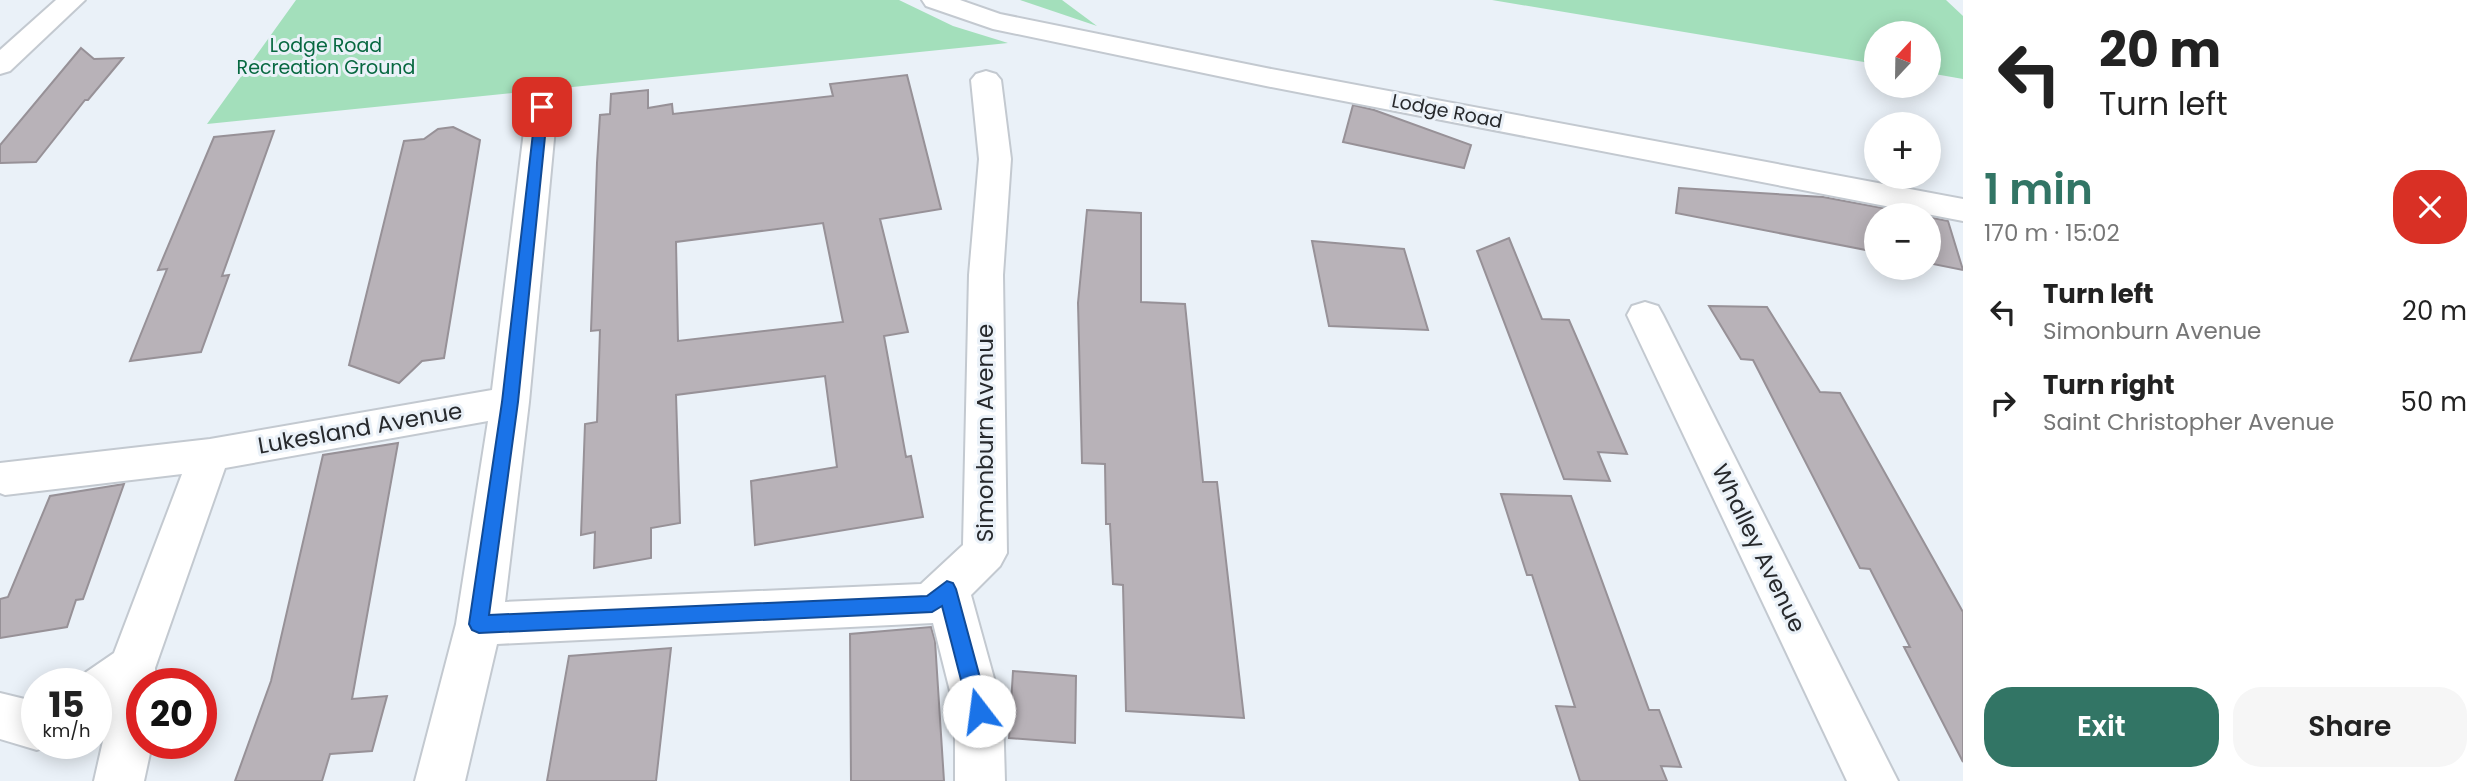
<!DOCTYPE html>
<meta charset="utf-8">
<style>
:root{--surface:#fff;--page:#f6f6f6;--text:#222;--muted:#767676;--accent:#327565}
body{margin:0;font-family:Poppins,sans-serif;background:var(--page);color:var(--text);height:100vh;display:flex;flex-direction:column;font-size:26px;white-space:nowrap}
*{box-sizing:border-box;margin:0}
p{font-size:23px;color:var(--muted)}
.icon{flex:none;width:38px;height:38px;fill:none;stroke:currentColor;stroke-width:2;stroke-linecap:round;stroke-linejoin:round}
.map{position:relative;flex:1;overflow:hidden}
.panel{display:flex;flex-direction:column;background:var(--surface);width:525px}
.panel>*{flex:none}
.hud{background:#fff;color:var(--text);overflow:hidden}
.needle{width:46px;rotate:22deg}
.tools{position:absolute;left:1864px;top:21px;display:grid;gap:14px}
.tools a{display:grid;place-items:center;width:77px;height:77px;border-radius:50%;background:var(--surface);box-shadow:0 4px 18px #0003;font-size:35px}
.speed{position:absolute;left:21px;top:668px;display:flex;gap:14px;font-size:35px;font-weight:700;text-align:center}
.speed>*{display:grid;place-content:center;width:91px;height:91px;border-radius:50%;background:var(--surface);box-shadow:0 4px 18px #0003;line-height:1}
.speed small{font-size:18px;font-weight:400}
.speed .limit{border:10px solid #d22;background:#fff;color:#111}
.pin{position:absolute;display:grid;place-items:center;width:60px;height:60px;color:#fff;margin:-30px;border-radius:14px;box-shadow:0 4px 10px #0006}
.me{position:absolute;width:77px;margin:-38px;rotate:345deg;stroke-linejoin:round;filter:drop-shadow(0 0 5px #0008)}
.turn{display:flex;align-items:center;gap:24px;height:147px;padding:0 21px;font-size:32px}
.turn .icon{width:91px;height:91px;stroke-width:2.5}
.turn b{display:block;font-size:49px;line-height:60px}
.round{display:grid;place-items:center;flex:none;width:74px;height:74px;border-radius:28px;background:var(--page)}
.headline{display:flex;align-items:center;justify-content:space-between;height:119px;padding:0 21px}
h1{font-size:42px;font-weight:600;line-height:52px;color:var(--accent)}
.button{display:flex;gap:14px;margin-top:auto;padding:14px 21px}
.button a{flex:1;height:80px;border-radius:28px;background:var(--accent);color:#fff;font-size:28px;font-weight:600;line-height:80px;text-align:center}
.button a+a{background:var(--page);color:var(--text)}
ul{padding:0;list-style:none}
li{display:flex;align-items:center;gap:21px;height:91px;padding:0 21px}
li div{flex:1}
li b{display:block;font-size:26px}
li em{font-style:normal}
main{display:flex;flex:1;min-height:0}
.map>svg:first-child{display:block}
</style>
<main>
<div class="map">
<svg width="1963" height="781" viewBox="0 0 1963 781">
<rect width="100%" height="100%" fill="#eaf1f8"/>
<!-- green -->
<g fill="#a3dfbb">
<polygon points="296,0 899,0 953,26 1008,43 207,124"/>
<polygon points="1020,0 1062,0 1097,26"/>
<polygon points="1492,0 1946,0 1963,16 1963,79 1929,73 1928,33 1876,33 1876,64"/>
</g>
<!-- building -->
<g fill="#b8b2b8" stroke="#979197" stroke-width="2" fill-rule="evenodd">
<polygon points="81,48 94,59 123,58 88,100 85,100 36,162 0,163 0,145"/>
<path d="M907,75L941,209L880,219L908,332L884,336L906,457L911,456L923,517L755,545L751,481L837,467L825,376L676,395L680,523L651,528V558L594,568L595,532L581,535L585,424L597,422L600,330L591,331L597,163L600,115L610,114L611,94L648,90V108L672,104L673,114L833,96L830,84ZM823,223L843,322L678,341L676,242Z"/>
<polygon points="1353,105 1374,110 1471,145 1464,168 1343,142"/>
<polygon points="453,127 480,140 444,358 422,361 399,383 349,365 404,141 424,139 438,129"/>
<polygon points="274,131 222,276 229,275 201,352 130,361 167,269 158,270 214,137"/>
<polygon points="1679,188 1823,197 1920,215 1876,215 1876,252 1676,213"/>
<polygon points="1087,210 1141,213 1141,302 1185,304 1203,482 1217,482 1244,718 1126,711 1123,585 1113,584 1110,524 1106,524 1105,464 1082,463 1078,303"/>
<polygon points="1928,217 1948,221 1963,270 1928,263"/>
<polygon points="1509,238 1542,319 1569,320 1627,454 1598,452 1610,481 1564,479 1477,251"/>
<polygon points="1312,241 1404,249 1428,330 1329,326"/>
<polygon points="1709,306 1767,307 1820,392 1840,393 1963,612 1963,762 1904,647 1910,647 1870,569 1860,568 1753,360 1741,359"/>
<polygon points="398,443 352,699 387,696 372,751 330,754 322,781 235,781 271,681 323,455"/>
<polygon points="124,484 83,599 76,600 67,627 0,638 0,599 8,597 50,496"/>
<polygon points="1501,494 1571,496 1649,710 1659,710 1681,767 1661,766 1667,781 1580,781 1556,706 1575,707 1532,575 1527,575"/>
<polygon points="931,627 935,641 944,781 851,781 850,634"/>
<polygon points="671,648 656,781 547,781 569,656"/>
<polygon points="1013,671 1076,676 1075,743 1009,738"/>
</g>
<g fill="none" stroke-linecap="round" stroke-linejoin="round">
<!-- minor casing -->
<g stroke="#c3c9d0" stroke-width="4">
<g id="minor">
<polygon points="56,0 85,0 10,71 0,74 0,50"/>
<polygon points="922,0 960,0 1000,14 1266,68 1963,199 1963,221 1266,86 993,29 926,6"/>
<polygon points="986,71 996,74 1001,80 1011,159 1003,275 1007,553 1000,566 971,595 1003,711 1005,781 955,781 955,711 933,623 497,644 465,781 415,781 456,624 488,421 225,468 155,668 156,684 142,684 142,744 152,744 144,781 94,781 110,710 96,716 96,684 76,684 79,677 114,653 182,474 5,495 0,493 0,463 210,439 492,390 527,107 531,101 542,98 553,101 557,107 529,402 505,602 921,584 963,545 969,275 979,159 971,80 976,74"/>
<polygon points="1645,302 1658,306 1663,315 1898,781 1847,781 1627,315 1632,306"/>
<polygon points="0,693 37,702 37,744 52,744 37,750 0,739"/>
</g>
</g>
<!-- minor -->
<use href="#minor" fill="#fff" fill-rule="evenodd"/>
</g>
<!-- route -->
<polygon fill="#1a73e8" stroke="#114b97" stroke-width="2" points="542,103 548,107 518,402 489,615 927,596 947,581 953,583 956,589 989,711 986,718 979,721 972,718 969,711 942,606 932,612 479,633 472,630 469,624 502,402 536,107"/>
<g text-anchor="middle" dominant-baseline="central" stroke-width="6" stroke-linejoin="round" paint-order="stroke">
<!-- far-park labels -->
<g font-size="19" fill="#076840" stroke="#eaf1f8">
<text x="326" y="45">Lodge Road<tspan x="326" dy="22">Recreation Ground</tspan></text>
</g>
<!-- far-street labels -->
<g font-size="19" fill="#27292c" stroke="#eaf1f8">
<text transform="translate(1447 111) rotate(11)">Lodge Road</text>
</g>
<!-- street labels -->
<g font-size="23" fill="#27292c" stroke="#eaf1f8">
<text transform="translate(360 428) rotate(-10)">Lukesland Avenue</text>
<text transform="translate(985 433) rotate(-90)">Simonburn Avenue</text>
<text transform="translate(1759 548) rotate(64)">Whalley Avenue</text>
</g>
</g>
</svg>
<div class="tools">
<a><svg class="needle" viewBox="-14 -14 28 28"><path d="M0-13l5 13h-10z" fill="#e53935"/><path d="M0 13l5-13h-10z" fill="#767676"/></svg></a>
<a>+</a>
<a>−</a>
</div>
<div class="speed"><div>15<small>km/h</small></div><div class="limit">20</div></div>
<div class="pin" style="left:542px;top:107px;background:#d93025"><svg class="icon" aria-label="arrive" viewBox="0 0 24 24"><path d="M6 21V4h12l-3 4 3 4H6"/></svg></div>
<svg class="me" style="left:979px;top:711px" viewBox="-20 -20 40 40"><circle r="19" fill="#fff"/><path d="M0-13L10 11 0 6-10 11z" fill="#1a73e8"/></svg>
</div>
<section class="panel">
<div class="hud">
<div class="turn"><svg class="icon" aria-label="left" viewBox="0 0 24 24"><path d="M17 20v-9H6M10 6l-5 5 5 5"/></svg><div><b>20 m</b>Turn left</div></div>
</div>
<div class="headline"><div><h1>1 min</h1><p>170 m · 15:02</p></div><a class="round" style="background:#d93025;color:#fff"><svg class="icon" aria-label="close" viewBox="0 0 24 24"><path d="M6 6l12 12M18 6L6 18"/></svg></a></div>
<ul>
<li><svg class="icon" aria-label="left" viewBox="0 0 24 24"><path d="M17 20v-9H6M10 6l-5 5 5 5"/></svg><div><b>Turn left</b><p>Simonburn Avenue</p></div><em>20 m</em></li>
<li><svg class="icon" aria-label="right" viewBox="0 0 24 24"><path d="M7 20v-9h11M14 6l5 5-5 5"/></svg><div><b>Turn right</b><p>Saint Christopher Avenue</p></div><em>50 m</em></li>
</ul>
<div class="button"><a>Exit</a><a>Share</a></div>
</section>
</main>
